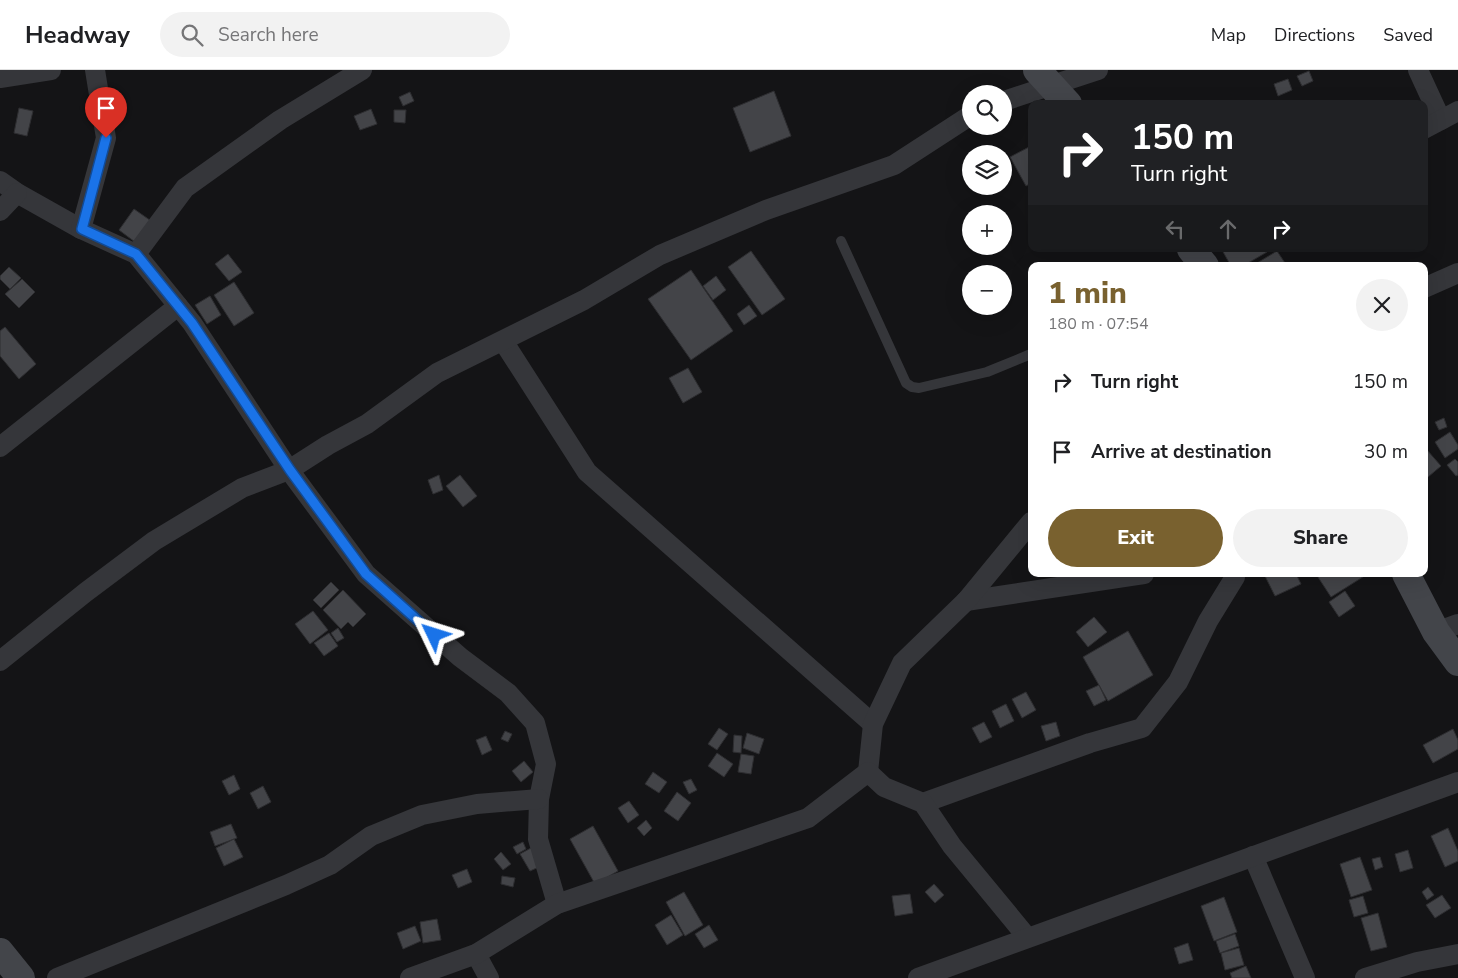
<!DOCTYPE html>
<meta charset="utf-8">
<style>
:root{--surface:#fff;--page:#f2f2f2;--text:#202124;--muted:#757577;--line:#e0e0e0;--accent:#79612f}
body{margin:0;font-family:"Nunito Sans",sans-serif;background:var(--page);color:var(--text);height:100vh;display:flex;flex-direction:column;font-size:19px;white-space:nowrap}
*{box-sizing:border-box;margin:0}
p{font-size:16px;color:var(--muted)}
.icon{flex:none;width:28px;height:28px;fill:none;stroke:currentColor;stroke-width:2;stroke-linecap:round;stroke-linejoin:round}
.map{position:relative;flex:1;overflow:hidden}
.panel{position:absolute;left:1028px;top:192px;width:400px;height:315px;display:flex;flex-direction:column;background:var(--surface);border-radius:10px;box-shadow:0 5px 20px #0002}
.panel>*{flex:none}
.hud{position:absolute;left:1028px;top:30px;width:400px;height:152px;border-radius:10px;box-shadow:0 5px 20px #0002;background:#202124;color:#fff;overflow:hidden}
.tools{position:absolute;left:962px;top:15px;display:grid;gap:10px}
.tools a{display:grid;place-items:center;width:50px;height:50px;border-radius:50%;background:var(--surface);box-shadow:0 5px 20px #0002;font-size:25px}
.pin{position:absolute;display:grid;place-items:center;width:42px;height:42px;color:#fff;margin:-51px -21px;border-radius:50% 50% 50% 0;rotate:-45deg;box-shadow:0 0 5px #0007}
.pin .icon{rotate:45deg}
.me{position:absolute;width:55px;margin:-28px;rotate:311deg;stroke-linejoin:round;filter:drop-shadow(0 0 4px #0008)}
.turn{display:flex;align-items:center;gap:18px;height:105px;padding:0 20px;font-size:22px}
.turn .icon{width:65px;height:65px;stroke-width:2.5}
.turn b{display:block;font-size:35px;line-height:42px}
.lanes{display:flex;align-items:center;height:48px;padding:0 20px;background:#0003;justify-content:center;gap:25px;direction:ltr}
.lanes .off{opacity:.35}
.round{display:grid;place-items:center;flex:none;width:52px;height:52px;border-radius:26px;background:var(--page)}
.head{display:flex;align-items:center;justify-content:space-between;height:85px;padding:0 20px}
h1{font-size:30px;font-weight:800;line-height:38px;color:var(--accent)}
.cta{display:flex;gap:10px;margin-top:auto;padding:10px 20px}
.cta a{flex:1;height:58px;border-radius:30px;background:var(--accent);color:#fff;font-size:20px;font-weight:800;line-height:58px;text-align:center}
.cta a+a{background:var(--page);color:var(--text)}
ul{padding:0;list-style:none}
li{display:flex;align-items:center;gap:15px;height:70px;padding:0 20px}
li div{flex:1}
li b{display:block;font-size:19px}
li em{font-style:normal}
header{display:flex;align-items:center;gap:30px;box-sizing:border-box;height:70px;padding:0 25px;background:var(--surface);border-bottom:1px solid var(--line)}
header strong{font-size:24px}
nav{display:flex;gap:28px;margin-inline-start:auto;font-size:18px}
.search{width:350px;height:45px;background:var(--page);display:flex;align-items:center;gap:12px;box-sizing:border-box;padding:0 18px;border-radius:28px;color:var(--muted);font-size:19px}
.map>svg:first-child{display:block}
</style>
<header>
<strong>Headway</strong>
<div class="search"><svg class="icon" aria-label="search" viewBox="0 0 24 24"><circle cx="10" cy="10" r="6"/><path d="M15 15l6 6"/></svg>Search here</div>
<nav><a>Map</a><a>Directions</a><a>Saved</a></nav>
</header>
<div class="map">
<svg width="1458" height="908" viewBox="0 0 1458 908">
<rect width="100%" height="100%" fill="#141416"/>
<!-- building -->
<g fill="#434448" stroke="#2e2e31">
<polygon points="1309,1 1313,11 1302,16 1297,6"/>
<polygon points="1288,9 1292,20 1278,26 1274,14"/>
<polygon points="774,21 791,66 750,82 733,38"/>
<polygon points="410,22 414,31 403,36 399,27"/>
<polygon points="19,38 33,41 27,66 14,63"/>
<polygon points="371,39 377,54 360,60 354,46"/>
<polygon points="394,40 406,40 405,53 394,52"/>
<polygon points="1031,76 1031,113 1026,116 1010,87"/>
<polygon points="134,139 154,153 139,175 119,160"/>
<polygon points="1225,179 1265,179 1267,182 1243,196 1231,196 1222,180"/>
<polygon points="751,181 785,229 762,245 728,197"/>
<polygon points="1277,181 1287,196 1252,196"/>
<polygon points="228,184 242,202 229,211 215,194"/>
<polygon points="9,197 21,208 10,219 0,209 0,206"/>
<polygon points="691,200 733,261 691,290 648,229"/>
<polygon points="716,206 726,220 713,230 703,216"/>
<polygon points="22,209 35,222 19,238 5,224"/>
<polygon points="234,212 254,243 234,256 214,225"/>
<polygon points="210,226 221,245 207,254 195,235"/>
<polygon points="749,235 757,246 744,255 737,244"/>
<polygon points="5,257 36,294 19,309 0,286 0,261"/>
<polygon points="688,298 702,322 683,333 669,308"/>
<polygon points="1444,348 1447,357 1439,360 1435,352"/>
<polygon points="1450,362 1458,375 1458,379 1445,388 1435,372"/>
<polygon points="1427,380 1441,396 1428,407 1424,402 1424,383"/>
<polygon points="1455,389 1458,392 1458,405 1456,406 1447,395"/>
<polygon points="439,405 443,420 433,424 428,410"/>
<polygon points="460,405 477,426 463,437 446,416"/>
<polygon points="1264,504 1296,504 1301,514 1275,526"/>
<polygon points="1316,504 1366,504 1366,505 1331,527"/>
<polygon points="331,512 339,520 321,538 313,530"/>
<polygon points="343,520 366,544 353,557 348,552 341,559 323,540"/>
<polygon points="1345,521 1355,536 1339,547 1329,532"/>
<polygon points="313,541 328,560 310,574 295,554"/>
<polygon points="1094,547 1107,562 1088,577 1076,562"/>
<polygon points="338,558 344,568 337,572 331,563"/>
<polygon points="1128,561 1153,605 1108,631 1083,587"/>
<polygon points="329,563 338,576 324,586 314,573"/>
<polygon points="1099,615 1106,630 1094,636 1086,621"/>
<polygon points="1026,622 1036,640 1022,648 1012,629"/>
<polygon points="1006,634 1014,651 1000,658 992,641"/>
<polygon points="984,652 992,667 980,673 972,658"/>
<polygon points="1056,652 1060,666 1046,671 1041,656"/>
<polygon points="719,658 728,664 717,680 708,674"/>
<polygon points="1453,659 1458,670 1458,679 1433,693 1423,675"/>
<polygon points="505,661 512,664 508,672 501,669"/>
<polygon points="747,663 764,669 759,684 743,678"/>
<polygon points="734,665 742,666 741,683 733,682"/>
<polygon points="486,666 492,680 482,685 476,670"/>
<polygon points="717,683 733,694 724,707 708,696"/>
<polygon points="741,684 754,686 751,704 738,702"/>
<polygon points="524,691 533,702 521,712 512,701"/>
<polygon points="653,702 667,712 659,723 645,714"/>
<polygon points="234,705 240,719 229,725 222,711"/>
<polygon points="691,709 697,720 689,724 683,712"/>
<polygon points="263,716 271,732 258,739 250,723"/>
<polygon points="677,722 691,733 678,751 664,741"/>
<polygon points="629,731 639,745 628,753 618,738"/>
<polygon points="646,750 652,758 644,766 637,758"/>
<polygon points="231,754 237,768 215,776 210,762"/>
<polygon points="593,756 618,801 595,814 570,769"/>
<polygon points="1448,758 1458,781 1458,791 1445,797 1431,766"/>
<polygon points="234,769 243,787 224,796 216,778"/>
<polygon points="523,772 526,779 517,784 513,777"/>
<polygon points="531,778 541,796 530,801 520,784"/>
<polygon points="1408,780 1413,798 1400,802 1395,784"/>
<polygon points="501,782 511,794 503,800 494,789"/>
<polygon points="1360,787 1372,820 1351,827 1340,794"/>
<polygon points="1380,787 1383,797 1375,800 1372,789"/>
<polygon points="467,799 472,812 458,818 452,805"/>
<polygon points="502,806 515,808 513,817 501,814"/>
<polygon points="934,814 944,825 935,833 925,822"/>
<polygon points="1428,817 1434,825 1427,830 1422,822"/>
<polygon points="684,822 703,855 685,866 666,832"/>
<polygon points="910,824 913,843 895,846 892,826"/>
<polygon points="1442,825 1451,838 1435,848 1426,835"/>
<polygon points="1363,826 1368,843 1354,847 1349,830"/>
<polygon points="1224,827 1237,862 1214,871 1201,836"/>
<polygon points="1378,843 1387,877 1371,881 1361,848"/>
<polygon points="671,845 683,865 667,875 655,855"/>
<polygon points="437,849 441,870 423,873 420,852"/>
<polygon points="709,855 718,870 704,878 695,864"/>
<polygon points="415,856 421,871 403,879 397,863"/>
<polygon points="1235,864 1239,876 1220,883 1216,871"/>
<polygon points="1188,873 1193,890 1179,894 1174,878"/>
<polygon points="1239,878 1244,895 1225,900 1221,883"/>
<polygon points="1246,896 1251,908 1232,908 1230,903"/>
</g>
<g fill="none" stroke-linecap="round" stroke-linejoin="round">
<!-- lane -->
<polyline stroke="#35363a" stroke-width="10" points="841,171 906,313 912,317 919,318 987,302 1031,284"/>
<!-- street -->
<g stroke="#35363a" stroke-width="20">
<polyline points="1418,0 1441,50"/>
<polyline points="0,8 51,0"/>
<polyline points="1004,31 1098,0"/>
<polyline points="1424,59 1458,41"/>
<polyline points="0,111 17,123 81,159 136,184 192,253 289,400 366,504 460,587 508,623 535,653 546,694 539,729 538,769 557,834"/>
<polyline points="0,141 17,123"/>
<polyline points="81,159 106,68 95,0"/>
<polyline points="136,184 185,118 280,50 362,0"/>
<polyline points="1424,218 1458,203"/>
<polyline points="503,271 587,402 873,654"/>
<polyline points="0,377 178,236"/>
<polyline points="966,531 1144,504"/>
<polyline points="1436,562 1458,554"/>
<polyline points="0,591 86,522 154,471 242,418 289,400 328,375 367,354 437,303 584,230 660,185 766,140 894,95 971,45"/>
<polyline points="868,702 873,654 902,593 966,531 1031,452"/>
<polyline points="923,733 1090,673 1142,658 1178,612 1208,551 1235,507 1235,504"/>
<polyline points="1253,786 1305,908"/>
<polyline points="476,884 489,908"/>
<polyline points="57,908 286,815 330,795 371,766 422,745 477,734 539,729"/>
<polyline points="410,908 476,884 557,834 808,748 868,702 884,717 923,733 952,776 1027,867"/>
<polyline points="918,908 1458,712"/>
<polyline points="1365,908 1417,892 1458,884"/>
</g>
<!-- secondary -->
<g stroke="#43454a" stroke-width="28">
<polyline points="1037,0 1068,34"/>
<polyline points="1191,179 1205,196"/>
<polyline points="1406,504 1436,562 1458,592"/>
<polyline points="0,882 21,908"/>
</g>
</g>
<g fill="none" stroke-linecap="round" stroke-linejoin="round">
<!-- route casing -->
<g stroke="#114b97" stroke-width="12">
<polyline id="route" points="106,68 82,159 136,184 192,253 290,400 366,504 434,565"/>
</g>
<!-- route -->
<use href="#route" stroke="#1a73e8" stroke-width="9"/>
</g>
</svg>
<div class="tools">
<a><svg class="icon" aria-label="search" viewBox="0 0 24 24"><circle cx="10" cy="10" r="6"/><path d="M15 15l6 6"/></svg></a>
<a><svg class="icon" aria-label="layers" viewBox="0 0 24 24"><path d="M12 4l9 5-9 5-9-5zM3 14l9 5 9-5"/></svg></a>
<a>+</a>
<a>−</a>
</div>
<div class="pin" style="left:106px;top:68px;background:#d93025"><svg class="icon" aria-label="arrive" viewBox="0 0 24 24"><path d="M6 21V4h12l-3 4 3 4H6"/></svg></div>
<svg class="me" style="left:434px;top:565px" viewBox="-20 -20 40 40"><path d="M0-17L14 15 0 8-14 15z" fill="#1a73e8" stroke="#fff" stroke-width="4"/></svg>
<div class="hud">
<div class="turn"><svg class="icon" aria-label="right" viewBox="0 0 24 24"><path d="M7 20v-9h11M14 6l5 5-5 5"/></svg><div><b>150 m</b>Turn right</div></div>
<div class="lanes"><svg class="icon off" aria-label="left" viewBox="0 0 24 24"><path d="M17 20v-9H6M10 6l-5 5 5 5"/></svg><svg class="icon off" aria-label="ahead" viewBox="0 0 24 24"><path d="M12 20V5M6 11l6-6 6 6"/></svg><svg class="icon" aria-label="right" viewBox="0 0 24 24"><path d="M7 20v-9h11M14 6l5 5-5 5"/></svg></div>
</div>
<section class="panel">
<div class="head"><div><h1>1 min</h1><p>180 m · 07:54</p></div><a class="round"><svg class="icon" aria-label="close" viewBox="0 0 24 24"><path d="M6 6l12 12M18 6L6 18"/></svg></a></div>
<ul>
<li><svg class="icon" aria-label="right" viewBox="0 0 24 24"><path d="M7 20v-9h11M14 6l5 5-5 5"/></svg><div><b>Turn right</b></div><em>150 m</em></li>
<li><svg class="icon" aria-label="arrive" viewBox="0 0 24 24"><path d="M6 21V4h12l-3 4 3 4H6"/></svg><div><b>Arrive at destination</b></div><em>30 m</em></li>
</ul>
<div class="cta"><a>Exit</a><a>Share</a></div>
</section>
</div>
